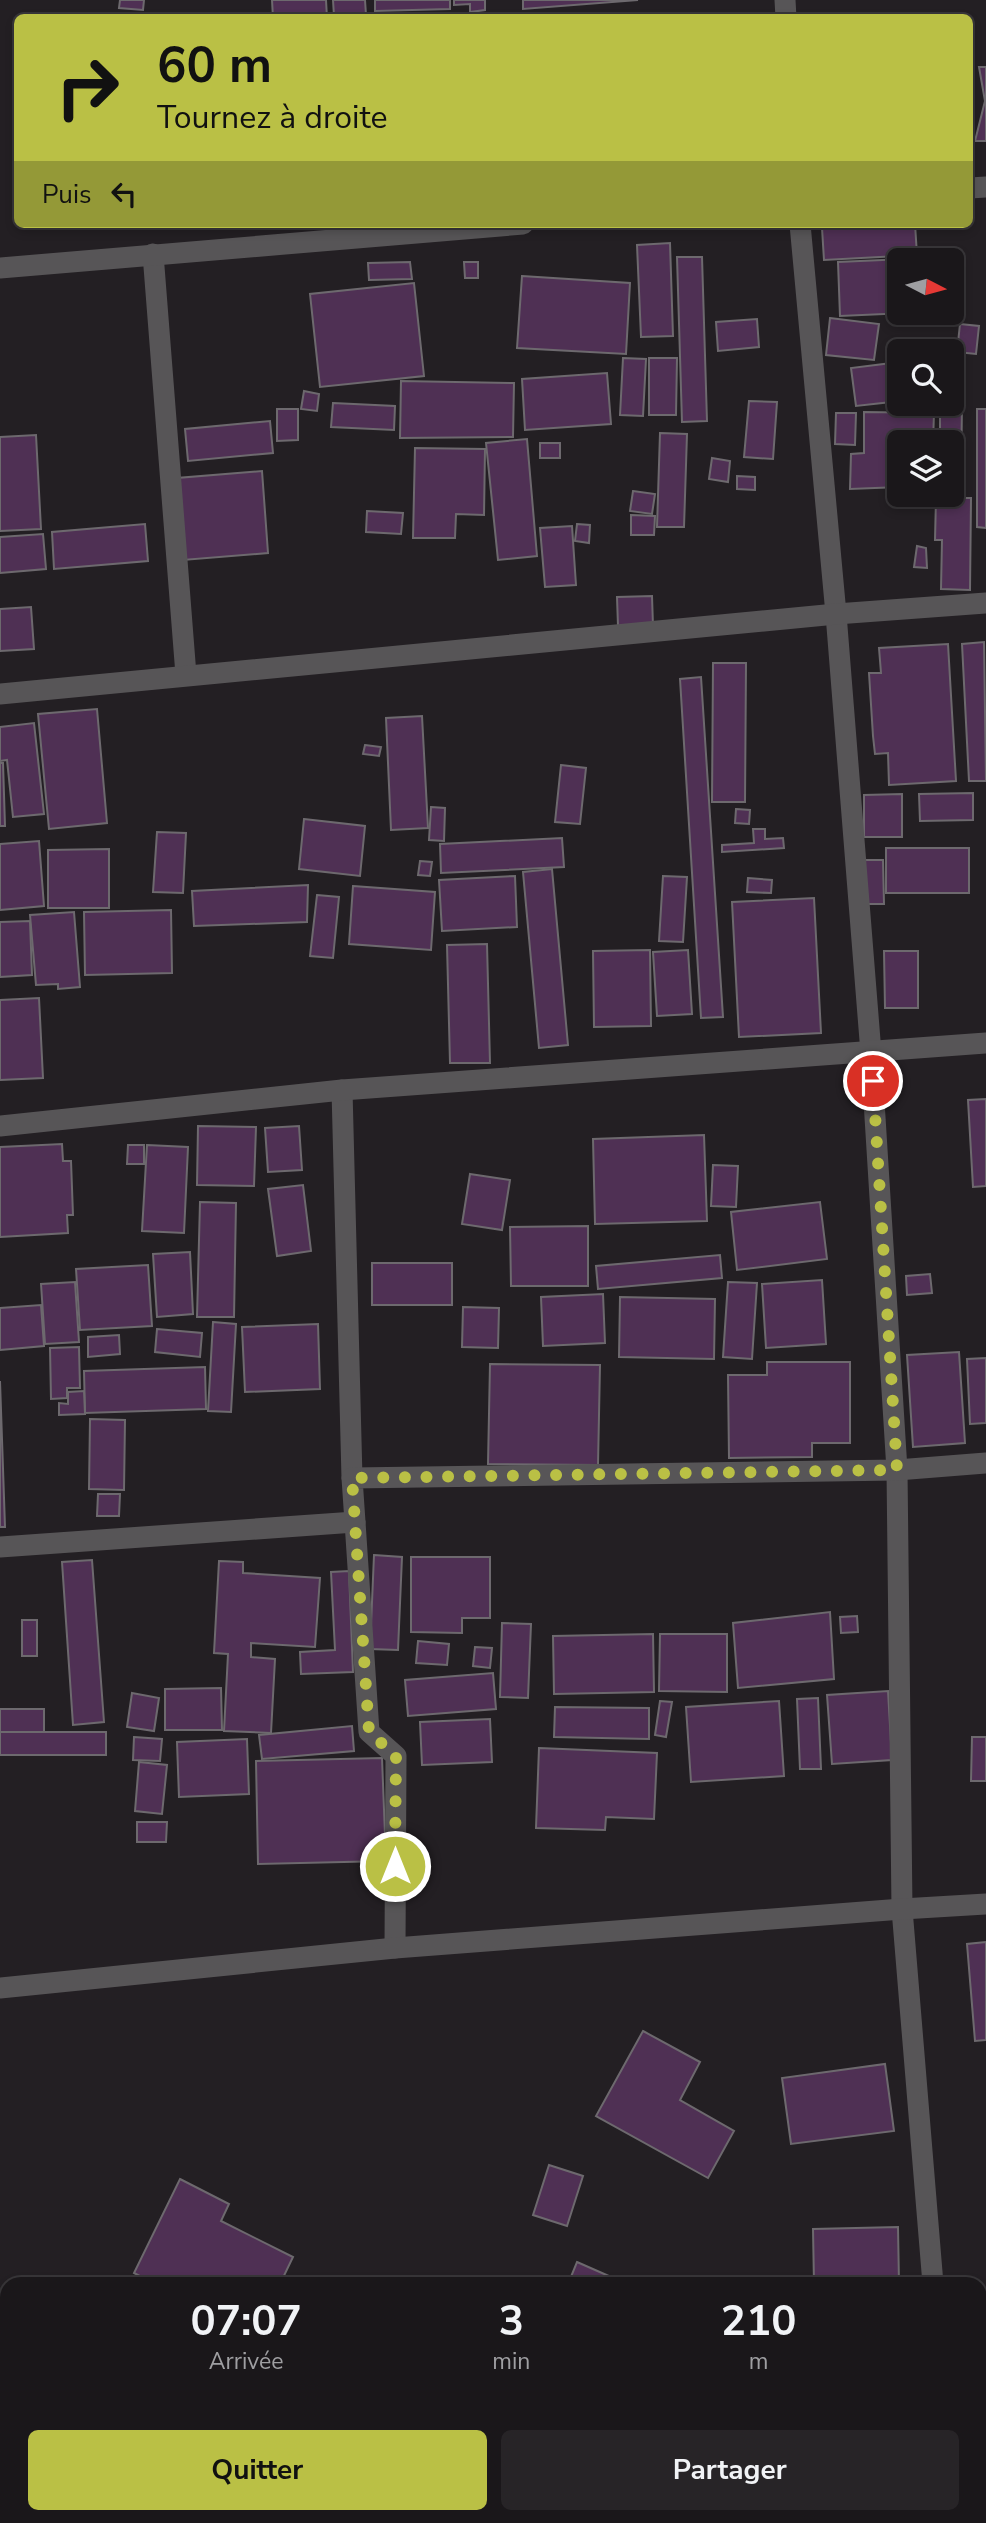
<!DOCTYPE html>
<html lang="fr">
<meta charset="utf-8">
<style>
:root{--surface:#1a171a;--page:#272427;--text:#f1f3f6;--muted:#9f9fa2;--line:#383639;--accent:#bac045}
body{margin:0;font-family:"Nunito Sans",sans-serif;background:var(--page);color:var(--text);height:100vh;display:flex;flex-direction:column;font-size:26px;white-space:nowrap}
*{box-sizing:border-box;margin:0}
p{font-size:23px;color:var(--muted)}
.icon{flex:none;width:38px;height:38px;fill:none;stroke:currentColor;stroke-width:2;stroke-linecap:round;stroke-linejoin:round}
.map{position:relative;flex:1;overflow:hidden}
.details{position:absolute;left:0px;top:2277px;width:987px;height:247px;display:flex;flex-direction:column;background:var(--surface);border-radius:21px 21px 0 0;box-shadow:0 4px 10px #0003,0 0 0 2px var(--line)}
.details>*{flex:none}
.guide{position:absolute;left:14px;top:14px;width:959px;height:214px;border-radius:10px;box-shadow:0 4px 10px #0003,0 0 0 2px var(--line);background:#bac045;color:#111;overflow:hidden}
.needle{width:46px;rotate:96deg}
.fabs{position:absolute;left:887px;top:248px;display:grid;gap:14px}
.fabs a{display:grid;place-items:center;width:77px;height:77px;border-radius:10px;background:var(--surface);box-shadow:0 4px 10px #0003,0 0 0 2px var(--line);font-size:35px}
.pin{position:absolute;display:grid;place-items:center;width:60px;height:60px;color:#fff;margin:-30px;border:4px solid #fff;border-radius:50%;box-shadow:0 2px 7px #0007}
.me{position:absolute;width:77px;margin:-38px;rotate:0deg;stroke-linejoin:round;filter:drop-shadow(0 0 5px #0008)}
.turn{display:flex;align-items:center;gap:24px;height:147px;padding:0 28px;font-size:32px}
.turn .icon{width:91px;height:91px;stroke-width:2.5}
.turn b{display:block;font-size:49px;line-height:60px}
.then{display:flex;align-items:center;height:66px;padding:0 28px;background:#0003;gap:14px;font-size:26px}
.eta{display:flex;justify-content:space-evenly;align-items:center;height:119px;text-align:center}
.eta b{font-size:42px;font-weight:700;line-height:49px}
.action{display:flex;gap:14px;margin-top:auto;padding:14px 28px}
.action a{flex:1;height:80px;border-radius:10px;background:var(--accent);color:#111;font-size:28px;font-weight:700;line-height:80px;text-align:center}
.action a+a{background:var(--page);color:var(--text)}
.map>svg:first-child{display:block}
</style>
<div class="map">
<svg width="986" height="2523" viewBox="0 0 986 2523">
<rect width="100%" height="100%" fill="#231f23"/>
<!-- building -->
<g fill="#4f3054" stroke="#6d696e" stroke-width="2">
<polygon points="120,0 144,0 143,10 119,8"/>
<polygon points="272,0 326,0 327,18 273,18"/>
<polygon points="333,0 365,0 366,15 334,16"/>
<polygon points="375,0 450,0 450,9 375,11"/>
<polygon points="454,0 485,0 485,10 470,12 470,4 454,5"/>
<polygon points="523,0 638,0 523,9"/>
<polygon points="979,67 986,67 986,141 975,141 985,101"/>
<polygon points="915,224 917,255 824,260 822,228"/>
<polygon points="670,243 673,336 641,337 637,245"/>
<polygon points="677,257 702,257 707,421 682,422"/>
<polygon points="905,259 905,261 900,261 900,313 907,313 840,316 838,262"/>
<polygon points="410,262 412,279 369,280 368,263"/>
<polygon points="464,262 478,262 478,278 465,278"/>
<polygon points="522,276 630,283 626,354 517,348"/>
<polygon points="414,283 424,376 320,387 310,294"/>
<polygon points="830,318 879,324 874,360 826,355"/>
<polygon points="757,319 759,347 718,351 716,322"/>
<polygon points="960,324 979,326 976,354 957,352"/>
<polygon points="623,358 646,359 643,416 620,415"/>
<polygon points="649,358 677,358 676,415 649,415"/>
<polygon points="900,362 900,401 856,406 851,368"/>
<polygon points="607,373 611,424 525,430 522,379"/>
<polygon points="401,381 514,383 513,437 400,438"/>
<polygon points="304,391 319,394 317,411 301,409"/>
<polygon points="749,401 777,402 773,459 744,457"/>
<polygon points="333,403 395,406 394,430 331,427"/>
<polygon points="940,405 962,405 961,477 952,477 952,443 940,443"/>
<polygon points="277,409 298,409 298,440 277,441"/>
<polygon points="977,409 986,409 986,528 977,527"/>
<polygon points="864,412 934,413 933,443 900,443 900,487 850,489 851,454 864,453"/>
<polygon points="836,413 856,413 855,445 835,444"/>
<polygon points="270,421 273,453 188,461 185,429"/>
<polygon points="660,433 687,434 684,527 657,527"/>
<polygon points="36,435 41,529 0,531 0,437"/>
<polygon points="527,439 537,556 498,560 486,443"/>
<rect x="540" y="443" width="20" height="15"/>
<polygon points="415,448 485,449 484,515 456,514 455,538 413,538"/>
<polygon points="712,458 730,461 728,482 709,479"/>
<polygon points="262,471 268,553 183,560 177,478"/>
<polygon points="737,476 755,477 755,490 737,489"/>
<polygon points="633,491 655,494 652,514 630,511"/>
<polygon points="936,498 971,498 970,590 941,589 942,540 935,540"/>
<polygon points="367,511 403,513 401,534 366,532"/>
<polygon points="631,515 655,516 654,535 631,535"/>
<polygon points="145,524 148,561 54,569 52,532"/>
<polygon points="577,524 590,525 589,543 575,541"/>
<polygon points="572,526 576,585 545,587 540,528"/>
<polygon points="43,534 46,569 0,573 0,537"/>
<polygon points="917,546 926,548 927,568 914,567"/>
<polygon points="652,596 653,626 618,626 617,597"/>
<polygon points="31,607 34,649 0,651 0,609"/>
<polygon points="984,642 986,781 969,781 962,644"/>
<polygon points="948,644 956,781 889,785 888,753 875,754 873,736 869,673 881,673 879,648"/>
<polygon points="713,663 746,663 745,802 712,802"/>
<polygon points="701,677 723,1017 701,1018 680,679"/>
<polygon points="97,709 107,823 49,829 38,714"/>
<polygon points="422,716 428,828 391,830 386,718"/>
<polygon points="34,723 44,814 13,817 7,760 0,761 0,727"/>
<polygon points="365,745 381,747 379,756 363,754"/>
<polygon points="0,763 3,763 5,826 0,826"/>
<polygon points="561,765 586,768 580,824 555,822"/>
<polygon points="973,793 973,820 920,821 919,794"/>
<polygon points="902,794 902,837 864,837 864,795"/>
<polygon points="431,807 445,808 444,841 429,840"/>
<polygon points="736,809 750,810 749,824 735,823"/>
<polygon points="304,819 365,826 360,876 299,869"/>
<polygon points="753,829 765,829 765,839 783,838 784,848 722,852 722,845 754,843"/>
<polygon points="157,832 186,833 183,893 153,892"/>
<polygon points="562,838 564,867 441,873 440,844"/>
<polygon points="39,841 44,906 0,910 0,844"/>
<rect x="886" y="848" width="83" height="45"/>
<polygon points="109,849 109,908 48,908 48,850"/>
<polygon points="864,860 883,860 884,904 865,904"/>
<polygon points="420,861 432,862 430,876 418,875"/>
<polygon points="552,869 568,1045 539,1048 523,872"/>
<polygon points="515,876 517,927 442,931 439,880"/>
<polygon points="663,876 687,877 683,942 659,941"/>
<polygon points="748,878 772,880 771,893 747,892"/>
<polygon points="308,885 307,922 194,926 192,891"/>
<polygon points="353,886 435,892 431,950 349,944"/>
<polygon points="317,895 339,897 333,958 310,956"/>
<polygon points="814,898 821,1033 739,1037 732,902"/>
<polygon points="171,910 172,973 85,975 84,912"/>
<polygon points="74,912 80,987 58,989 58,984 36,985 30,915"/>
<polygon points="30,921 32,975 0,977 0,922"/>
<polygon points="487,944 490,1063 450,1063 447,945"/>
<polygon points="650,950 651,1026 594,1027 593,951"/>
<polygon points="688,950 692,1014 657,1016 653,952"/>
<polygon points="884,951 918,951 918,1008 885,1008"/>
<polygon points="39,998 43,1078 0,1080 0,1000"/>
<polygon points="986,1099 986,1186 973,1187 968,1100"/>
<polygon points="198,1126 256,1127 254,1186 197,1185"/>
<polygon points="299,1126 302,1170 268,1172 265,1128"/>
<polygon points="704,1135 707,1221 595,1224 593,1139"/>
<polygon points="62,1144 63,1161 71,1161 73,1215 67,1215 68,1233 0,1237 0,1147"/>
<polygon points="128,1145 144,1145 144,1164 127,1164"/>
<polygon points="147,1145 188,1147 184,1233 142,1231"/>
<polygon points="713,1165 738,1166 736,1207 711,1206"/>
<polygon points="470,1174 510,1180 502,1230 462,1224"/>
<polygon points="303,1185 311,1251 277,1256 268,1189"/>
<polygon points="200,1202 236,1203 234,1317 197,1317"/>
<polygon points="820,1202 827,1259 737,1270 731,1212"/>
<polygon points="588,1226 588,1286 511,1286 510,1227"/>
<polygon points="190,1252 193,1314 157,1317 153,1254"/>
<polygon points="720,1255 722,1278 598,1289 596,1266"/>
<rect x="372" y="1263" width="80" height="42"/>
<polygon points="148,1265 152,1326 80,1330 76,1269"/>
<polygon points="930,1274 932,1293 907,1295 906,1276"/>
<polygon points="822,1280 826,1344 766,1348 762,1284"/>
<polygon points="75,1282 79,1342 45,1344 41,1284"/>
<polygon points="728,1282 757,1283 752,1359 723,1357"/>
<polygon points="603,1294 605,1343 543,1346 541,1297"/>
<polygon points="620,1297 715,1299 714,1359 619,1357"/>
<polygon points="41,1305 44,1346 0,1350 0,1308"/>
<polygon points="463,1307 499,1308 498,1348 462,1347"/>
<polygon points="213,1322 236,1324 231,1412 208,1411"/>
<polygon points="318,1324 320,1389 245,1392 242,1327"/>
<polygon points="157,1329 202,1333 200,1357 155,1352"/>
<polygon points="119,1335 120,1354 88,1357 88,1337"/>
<polygon points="79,1347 80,1388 67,1388 67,1398 51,1399 50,1348"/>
<polygon points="959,1352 965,1443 913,1447 907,1355"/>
<polygon points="986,1358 986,1423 970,1424 967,1359"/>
<polygon points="767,1362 850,1362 850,1443 812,1443 812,1457 729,1458 728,1375 767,1375"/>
<polygon points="490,1364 600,1365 598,1465 488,1464"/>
<polygon points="205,1367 206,1409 85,1413 84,1371"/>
<polygon points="0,1381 5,1527 0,1527"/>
<polygon points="84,1391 85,1414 59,1415 59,1403 68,1404 68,1392"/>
<polygon points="90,1419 125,1420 124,1490 89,1489"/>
<polygon points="98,1494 120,1494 119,1516 97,1516"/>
<polygon points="374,1555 402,1557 398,1650 370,1649"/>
<polygon points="411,1557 490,1557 490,1618 462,1618 462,1633 411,1632"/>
<polygon points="92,1560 104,1722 73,1725 62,1562"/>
<polygon points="219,1561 243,1562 243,1573 320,1578 315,1647 251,1643 251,1657 275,1659 271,1733 224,1731 228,1654 214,1653"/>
<polygon points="349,1571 353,1672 301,1674 300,1652 335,1650 331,1572"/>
<polygon points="830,1612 834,1679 738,1688 733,1623"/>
<polygon points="857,1616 858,1632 841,1633 840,1617"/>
<rect x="22" y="1620" width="15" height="36"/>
<polygon points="502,1623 531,1624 528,1698 500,1697"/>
<polygon points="653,1634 654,1692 554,1694 553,1636"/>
<polygon points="660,1634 727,1634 727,1692 659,1691"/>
<polygon points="418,1641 449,1644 447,1665 416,1663"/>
<polygon points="475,1647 492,1648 490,1668 473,1666"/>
<polygon points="493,1673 496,1709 408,1716 405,1680"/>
<polygon points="221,1688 222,1730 165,1730 165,1689"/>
<polygon points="888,1691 892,1760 832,1764 827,1695"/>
<polygon points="132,1693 159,1698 154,1731 127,1727"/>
<polygon points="818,1698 821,1769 800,1769 797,1699"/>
<polygon points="660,1701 672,1702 666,1737 655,1735"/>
<polygon points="779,1701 784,1776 691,1782 686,1707"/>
<polygon points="555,1707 649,1708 649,1739 554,1737"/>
<rect x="0" y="1709" width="44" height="23"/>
<polygon points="490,1719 492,1762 422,1765 420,1722"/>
<polygon points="352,1726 354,1751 262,1759 259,1735"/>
<rect x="0" y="1732" width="106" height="23"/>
<polygon points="134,1737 162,1739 160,1761 133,1760"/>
<polygon points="972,1737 986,1737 986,1781 971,1781"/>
<polygon points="247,1739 249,1794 179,1797 177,1742"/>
<polygon points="539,1748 657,1753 654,1819 606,1817 605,1830 536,1828"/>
<polygon points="382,1758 386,1861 258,1864 256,1761"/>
<polygon points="139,1762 167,1765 162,1814 135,1811"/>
<polygon points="137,1822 167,1822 166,1842 137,1842"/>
<polygon points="986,1942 986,2040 975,2041 967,1944"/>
<polygon points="643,2031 700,2062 680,2100 734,2131 708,2178 596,2116"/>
<polygon points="885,2064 894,2131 791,2144 782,2078"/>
<polygon points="549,2165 583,2176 567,2226 533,2215"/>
<polygon points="180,2179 229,2204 221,2221 293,2257 280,2284 155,2284 134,2273"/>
<polygon points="898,2227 899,2284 814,2284 813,2229"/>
<polygon points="577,2262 627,2284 568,2284"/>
</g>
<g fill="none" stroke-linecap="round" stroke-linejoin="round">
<!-- minor -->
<g stroke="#575557" stroke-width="21">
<polyline points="785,0 786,18"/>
<polyline points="970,188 986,187"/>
<polyline points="800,224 836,614 871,1053 897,1470 902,1909 933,2284"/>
<polyline points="153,254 186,675"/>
<polyline points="0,268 523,224"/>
<polyline points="0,694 836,614 986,603"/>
<polyline points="342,1090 352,1478"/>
<polyline points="0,1126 342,1090 986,1043"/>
<polyline points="355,1522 369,1732 396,1756 395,1948"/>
<polyline points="0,1547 355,1522 352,1478 897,1470 986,1463"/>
<polyline points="0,1988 395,1948 902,1909 986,1904"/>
<polyline points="953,2516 953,2523"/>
</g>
</g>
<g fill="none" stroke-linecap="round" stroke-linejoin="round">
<!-- route -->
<polyline stroke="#bac045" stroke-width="12" stroke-dasharray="0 21.6" points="395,1866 396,1756 369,1732 352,1478 897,1470 873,1081"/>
</g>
</svg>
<div class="fabs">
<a><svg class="needle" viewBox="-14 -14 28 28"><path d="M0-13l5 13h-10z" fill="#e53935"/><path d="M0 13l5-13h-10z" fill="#9f9fa2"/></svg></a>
<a><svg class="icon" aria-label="search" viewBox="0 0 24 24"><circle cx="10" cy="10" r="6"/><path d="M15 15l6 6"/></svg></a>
<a><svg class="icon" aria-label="layers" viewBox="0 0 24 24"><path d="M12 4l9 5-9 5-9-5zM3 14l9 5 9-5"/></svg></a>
</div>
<div class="pin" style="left:873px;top:1081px;background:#d93025"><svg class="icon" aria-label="arrive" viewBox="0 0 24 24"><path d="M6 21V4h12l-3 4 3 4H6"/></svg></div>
<svg class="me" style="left:395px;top:1866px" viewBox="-20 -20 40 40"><circle r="17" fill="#bac045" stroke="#fff" stroke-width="3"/><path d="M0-11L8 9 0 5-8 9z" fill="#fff"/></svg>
<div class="guide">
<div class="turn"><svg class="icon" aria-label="right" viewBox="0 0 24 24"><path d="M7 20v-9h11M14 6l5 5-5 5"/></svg><div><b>60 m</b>Tournez à droite</div></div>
<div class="then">Puis<svg class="icon" aria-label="left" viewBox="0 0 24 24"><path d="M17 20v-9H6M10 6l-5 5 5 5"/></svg></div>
</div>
<section class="details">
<div class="eta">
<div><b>07:07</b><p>Arrivée</p></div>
<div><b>3</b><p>min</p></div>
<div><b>210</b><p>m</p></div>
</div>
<div class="action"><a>Quitter</a><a>Partager</a></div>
</section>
</div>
